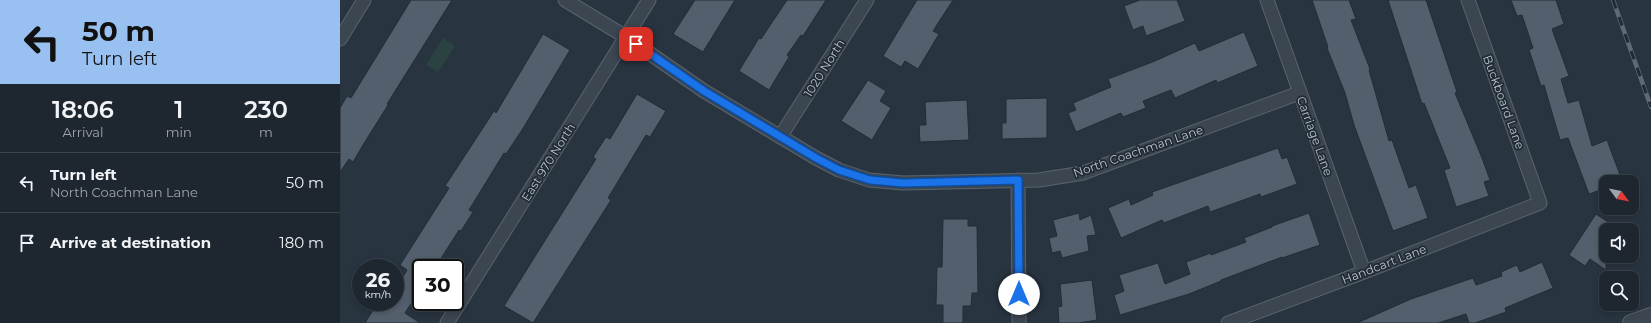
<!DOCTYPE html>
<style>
:root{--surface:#1e2730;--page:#262f38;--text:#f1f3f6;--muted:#a1a5ab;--line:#3c444c}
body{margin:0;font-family:Montserrat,sans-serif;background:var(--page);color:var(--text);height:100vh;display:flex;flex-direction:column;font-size:15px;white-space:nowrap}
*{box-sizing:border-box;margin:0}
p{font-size:13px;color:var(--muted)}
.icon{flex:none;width:22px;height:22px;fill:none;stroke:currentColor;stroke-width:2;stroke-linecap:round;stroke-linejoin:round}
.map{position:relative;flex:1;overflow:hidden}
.panel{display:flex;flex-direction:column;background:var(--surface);width:340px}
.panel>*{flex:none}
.guide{background:#98c0f0;color:#111;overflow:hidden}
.needle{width:26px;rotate:122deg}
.controls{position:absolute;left:1259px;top:175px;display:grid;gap:8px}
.controls a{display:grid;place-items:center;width:40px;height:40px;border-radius:8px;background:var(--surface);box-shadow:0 2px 6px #0003,0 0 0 1px var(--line);font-size:20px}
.speed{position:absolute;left:12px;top:259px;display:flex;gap:8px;font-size:20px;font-weight:700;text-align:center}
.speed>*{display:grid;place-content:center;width:52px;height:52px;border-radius:50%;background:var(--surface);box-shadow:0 2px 6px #0003,0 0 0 1px var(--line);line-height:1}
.speed small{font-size:10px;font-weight:400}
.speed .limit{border:2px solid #111;border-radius:6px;background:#fff;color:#111}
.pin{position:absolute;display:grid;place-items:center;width:34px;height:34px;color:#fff;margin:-17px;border-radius:8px;box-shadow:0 2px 6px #0006}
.me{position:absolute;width:44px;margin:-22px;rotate:0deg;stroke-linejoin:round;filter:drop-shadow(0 0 3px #0008)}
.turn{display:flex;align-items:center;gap:14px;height:84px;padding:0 16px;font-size:18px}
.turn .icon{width:52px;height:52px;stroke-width:2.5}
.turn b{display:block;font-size:28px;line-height:34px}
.eta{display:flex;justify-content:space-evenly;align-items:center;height:68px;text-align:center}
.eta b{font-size:24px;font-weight:600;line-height:28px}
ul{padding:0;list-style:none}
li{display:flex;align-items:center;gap:12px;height:60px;padding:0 16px;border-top:1px solid var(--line)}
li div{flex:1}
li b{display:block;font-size:15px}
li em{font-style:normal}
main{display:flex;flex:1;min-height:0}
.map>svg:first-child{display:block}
</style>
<main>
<section class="panel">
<div class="guide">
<div class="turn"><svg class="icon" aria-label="left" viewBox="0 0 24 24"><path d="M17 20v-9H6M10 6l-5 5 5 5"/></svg><div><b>50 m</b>Turn left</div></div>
</div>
<div class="eta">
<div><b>18:06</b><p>Arrival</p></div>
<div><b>1</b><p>min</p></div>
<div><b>230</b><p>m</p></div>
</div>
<ul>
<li><svg class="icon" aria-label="left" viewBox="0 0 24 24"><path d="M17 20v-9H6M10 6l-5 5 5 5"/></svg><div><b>Turn left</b><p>North Coachman Lane</p></div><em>50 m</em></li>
<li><svg class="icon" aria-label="arrive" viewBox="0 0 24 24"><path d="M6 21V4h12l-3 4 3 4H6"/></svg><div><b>Arrive at destination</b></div><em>180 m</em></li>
</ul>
</section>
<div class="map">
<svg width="1311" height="323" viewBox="0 0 1311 323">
<rect width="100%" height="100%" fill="#283440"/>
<!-- green -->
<polygon fill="#2b4242" points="103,38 115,46 98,72 86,65"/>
<!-- building -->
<g fill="#545f6d" stroke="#232d37">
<polygon points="71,0 112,0 47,104 48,105 23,145 13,162 9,159 0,172 0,108 7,96 11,98"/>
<polygon points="355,0 395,0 363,52 333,34"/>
<polygon points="447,0 486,0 463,36 461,35 447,55 449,57 429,90 399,71 419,38 421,39"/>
<polygon points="577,0 613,0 593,31 599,34 578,69 565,61 561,67 543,56"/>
<polygon points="800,0 837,0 845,21 806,36 803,26 793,30 784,6"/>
<polygon points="972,0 1009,0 1016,19 1011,20 1030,69 1029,70 1049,141 1052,140 1069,188 1076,185 1088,218 1053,231 1014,125 1005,93 987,48 988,47"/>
<polygon points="1048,0 1086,0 1117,92 1115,93 1142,158 1150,180 1144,182 1149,196 1116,207 1104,170 1110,168 1084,103 1082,104"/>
<polygon points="1171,0 1216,0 1224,24 1212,29 1229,76 1221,79 1228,103 1239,100 1252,146 1267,140 1280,175 1266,180 1266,188 1249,194 1228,138 1220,140 1204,85 1201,86 1189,50 1193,48 1182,15 1177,16"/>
<polygon points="904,32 918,66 877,83 876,80 835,98 831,90 803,101 806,108 783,117 781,113 736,132 728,113 736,110 733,103 771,87 768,79 815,61 855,43 859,51"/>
<polygon points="203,34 230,50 182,130 166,154 164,153 129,210 133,212 121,231 119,230 95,268 81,268 81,288 65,313 80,323 25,323 38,302 55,302 55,290 67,270 60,265 109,188 105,186 154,111 156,113"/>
<polygon points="528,80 546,91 540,101 551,108 532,140 501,121"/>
<polygon points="297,94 326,111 310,137 306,135 268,198 271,200 193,323 164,306 256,159 253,157 266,137 270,139"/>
<polygon points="707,98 707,138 662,139 662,123 666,123 666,99"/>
<polygon points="627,100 629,140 580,142 579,125 586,125 585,102"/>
<polygon points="938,148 942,159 947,157 957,184 921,197 920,194 870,212 868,206 824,223 822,220 781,238 768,208 789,199 791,205 813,195 812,192"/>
<polygon points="739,213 740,220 751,215 756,235 747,236 749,251 722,258 720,251 712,253 709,238 717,236 713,220"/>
<polygon points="969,213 980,245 942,258 942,257 881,280 881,281 849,294 780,315 774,295 784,291 779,275 818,263 825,284 850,274 846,262 871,253 871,255 906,242 904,238 932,227 932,226"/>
<polygon points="1256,214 1280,230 1266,230 1266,270 1250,259 1245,266 1229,255"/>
<polygon points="603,219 628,219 628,226 637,226 638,293 632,293 631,306 623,306 623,323 603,323 603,305 596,305 597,267 602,267"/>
<polygon points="1202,262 1213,288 1165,308 1166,312 1135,323 1129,323 1126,314 1098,323 1017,323 1071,299 1133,278 1136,285 1162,276 1161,272 1177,265 1180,272"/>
<polygon points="752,280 757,320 739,323 719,323 718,307 722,306 720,284"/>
</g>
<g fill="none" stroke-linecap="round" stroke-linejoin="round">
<!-- minor casing -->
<g stroke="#5a646d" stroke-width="15">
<g id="minor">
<polyline points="225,0 286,37 364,91 476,158 499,170 529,180 563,183 699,180 743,173 959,93"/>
<polyline points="927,0 1024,272"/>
<polyline points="0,39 24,0"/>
<polyline points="440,137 527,0"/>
<polyline points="678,180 679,323"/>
<polyline points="107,323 309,0"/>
<polyline points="888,323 1024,272 1200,203 1128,0"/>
</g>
</g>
<!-- tertiary casing -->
<g stroke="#5a646d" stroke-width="18">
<polyline id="tertiary" points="1291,323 1311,316"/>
</g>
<!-- minor -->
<use href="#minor" stroke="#3c4650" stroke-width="13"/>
<!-- tertiary -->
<use href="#tertiary" stroke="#3c4650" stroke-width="16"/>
<!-- rail casing -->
<g stroke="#5f6a76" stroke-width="4.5">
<polyline id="rail" points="1273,0 1311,107"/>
</g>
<!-- rail -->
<use href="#rail" stroke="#212b35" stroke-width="3" stroke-dasharray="9" stroke-linecap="butt"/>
</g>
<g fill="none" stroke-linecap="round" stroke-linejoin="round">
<!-- route casing -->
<g stroke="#114b97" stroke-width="10">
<polyline id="route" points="296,44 364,91 476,158 499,170 530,180 563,183 678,180 679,294"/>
</g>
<!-- route -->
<use href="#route" stroke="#1a73e8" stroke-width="7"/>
</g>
<g text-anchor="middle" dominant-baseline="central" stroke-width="3.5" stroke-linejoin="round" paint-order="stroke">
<!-- street labels -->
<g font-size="12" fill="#b9c1ca" stroke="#212b35">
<text transform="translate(484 68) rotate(-58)">1020 North</text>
<text transform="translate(1164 102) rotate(70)">Buckboard Lane</text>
<text transform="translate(975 136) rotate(70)">Carriage Lane</text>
<text transform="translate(798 151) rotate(-19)">North Coachman Lane</text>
<text transform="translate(208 162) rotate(-58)">East 970 North</text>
<text transform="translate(1044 264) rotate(-21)">Handcart Lane</text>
</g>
</g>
</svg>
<div class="controls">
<a><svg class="needle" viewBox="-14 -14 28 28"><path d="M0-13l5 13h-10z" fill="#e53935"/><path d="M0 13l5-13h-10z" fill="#a1a5ab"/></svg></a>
<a><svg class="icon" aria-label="sound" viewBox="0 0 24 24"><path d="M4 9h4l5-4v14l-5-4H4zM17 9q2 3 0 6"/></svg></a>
<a><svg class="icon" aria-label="search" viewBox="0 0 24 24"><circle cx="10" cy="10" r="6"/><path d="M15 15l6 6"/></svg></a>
</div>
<div class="speed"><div>26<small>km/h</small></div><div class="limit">30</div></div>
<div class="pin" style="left:296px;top:44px;background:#d93025"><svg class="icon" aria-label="arrive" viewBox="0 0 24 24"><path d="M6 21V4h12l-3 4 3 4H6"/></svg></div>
<svg class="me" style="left:679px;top:294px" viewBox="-20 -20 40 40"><circle r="19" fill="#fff"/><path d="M0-13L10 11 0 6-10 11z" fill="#1a73e8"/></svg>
</div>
</main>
